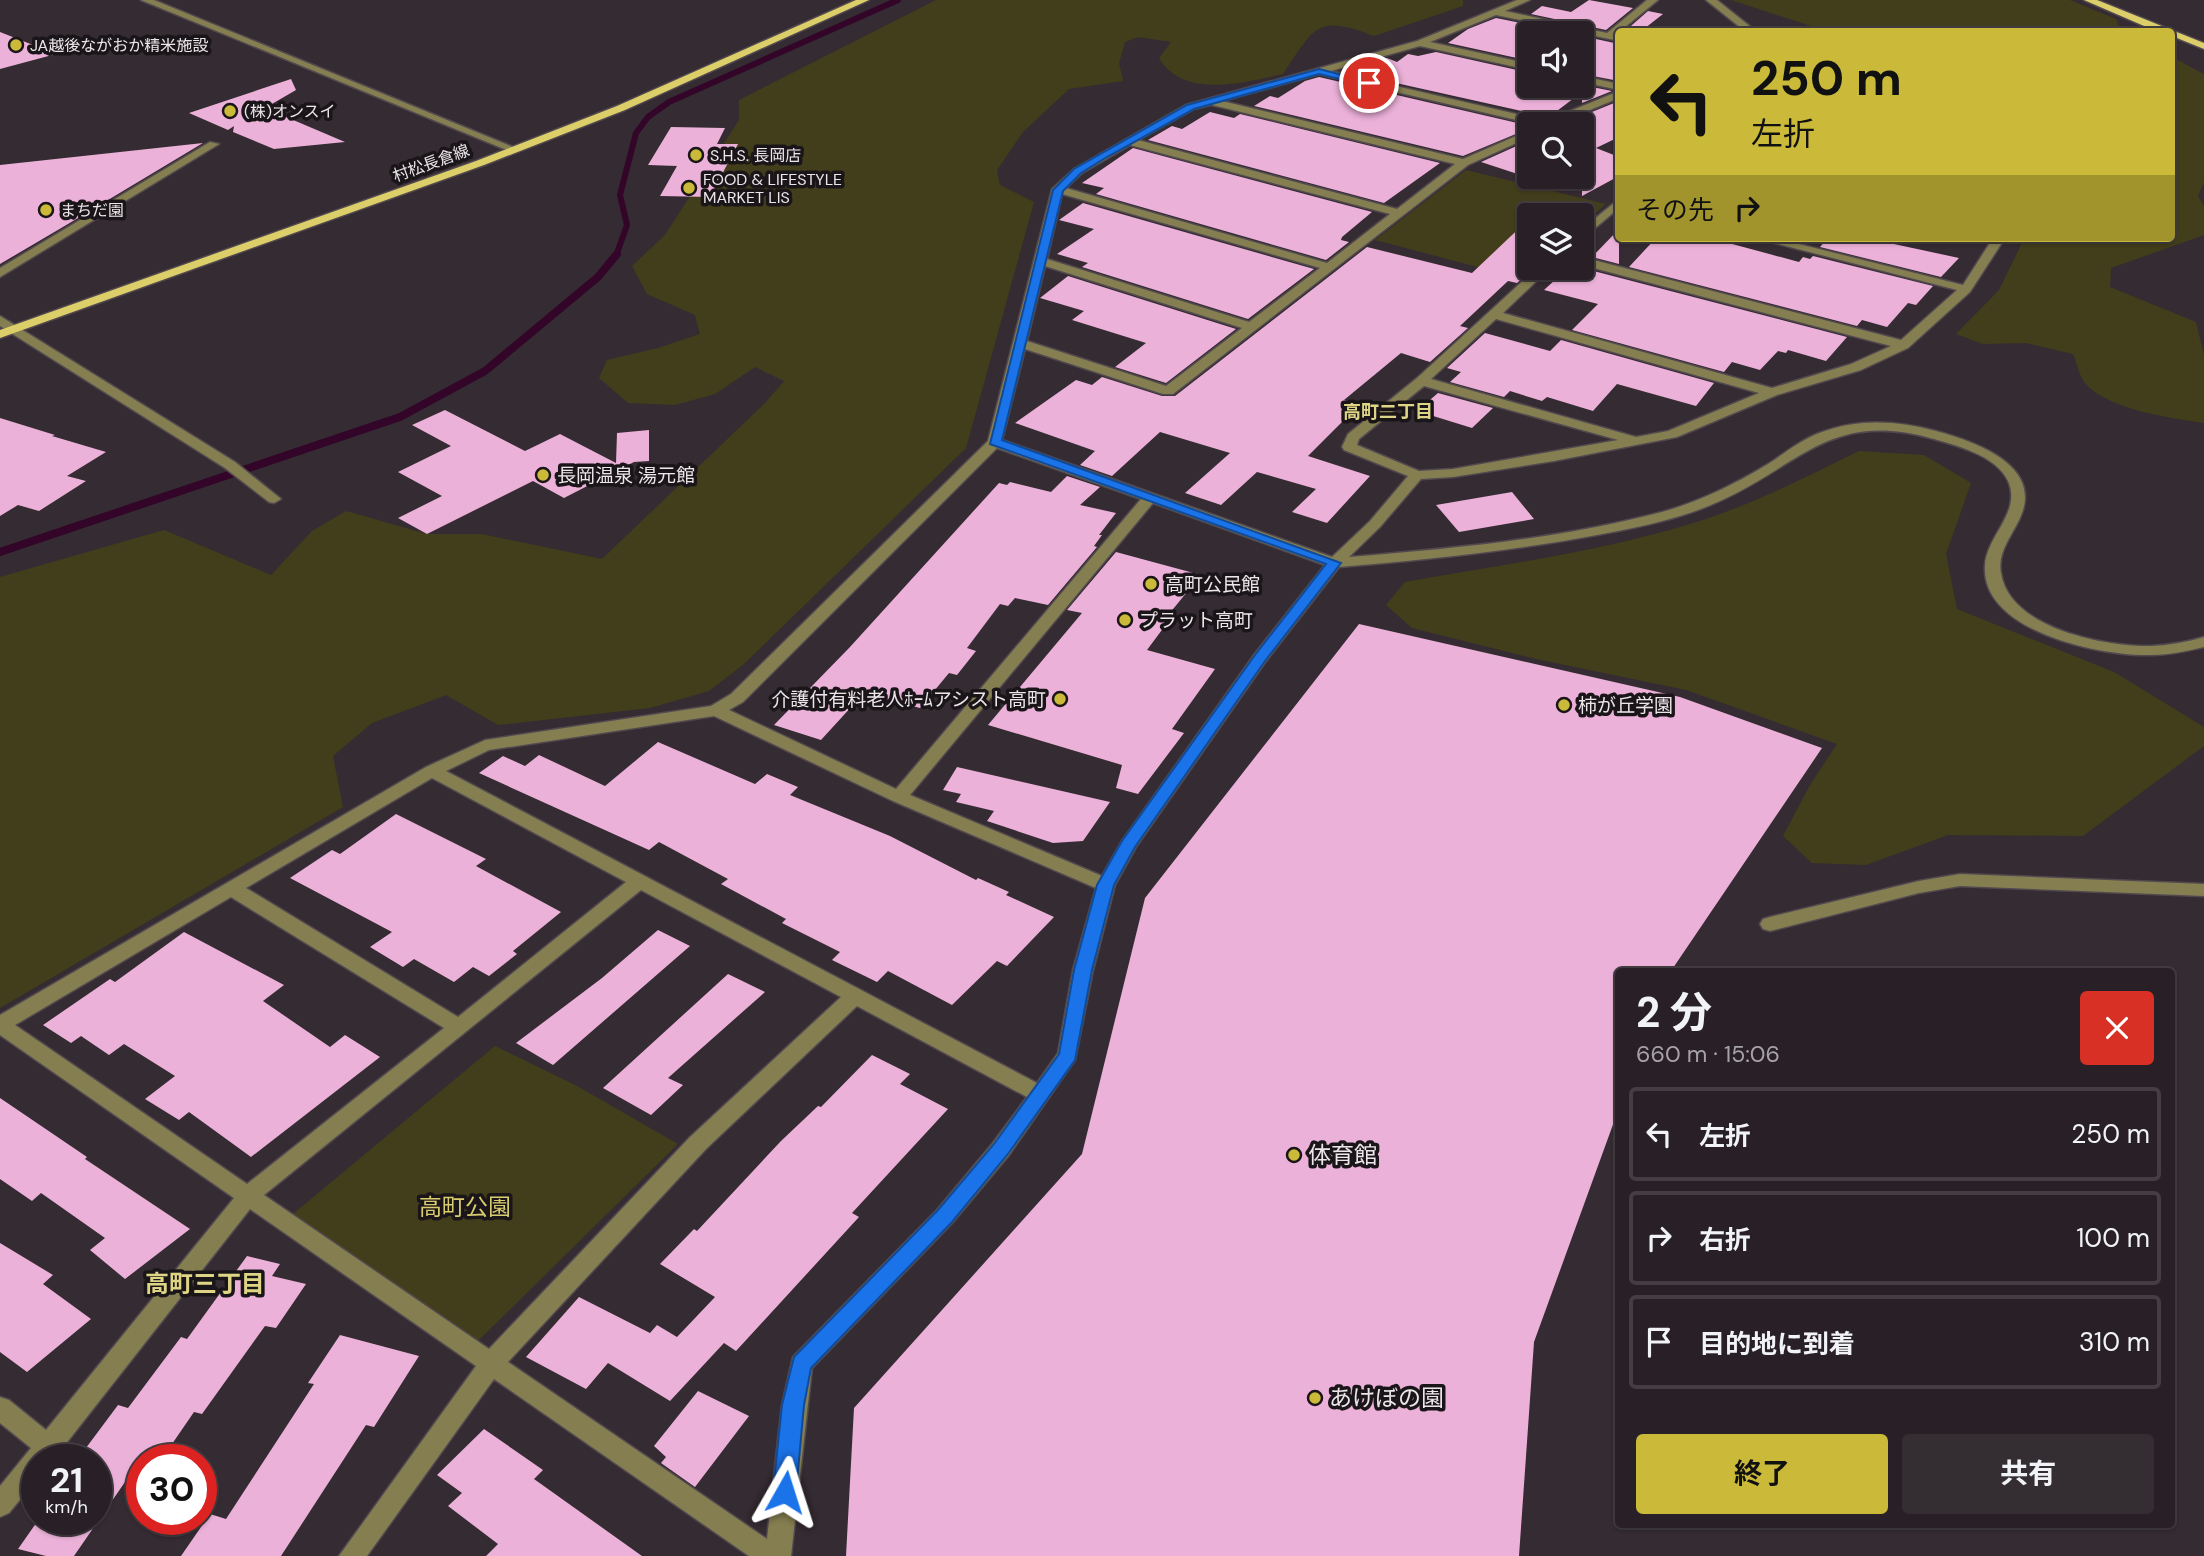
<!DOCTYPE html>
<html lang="ja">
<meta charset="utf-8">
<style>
:root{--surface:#282026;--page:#342d32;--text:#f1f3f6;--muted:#a5a3a7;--line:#443e43;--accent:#cbba39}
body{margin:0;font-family:"DM Sans","Noto Sans JP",sans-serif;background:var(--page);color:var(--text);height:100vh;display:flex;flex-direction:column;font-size:26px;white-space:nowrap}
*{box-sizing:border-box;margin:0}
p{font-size:23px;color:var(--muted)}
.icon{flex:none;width:38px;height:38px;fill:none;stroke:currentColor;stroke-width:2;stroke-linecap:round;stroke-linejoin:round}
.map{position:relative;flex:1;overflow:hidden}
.drawer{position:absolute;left:1615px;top:968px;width:560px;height:560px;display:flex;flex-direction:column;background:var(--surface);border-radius:7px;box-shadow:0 2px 5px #0004,0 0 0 2px var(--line)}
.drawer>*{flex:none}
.guide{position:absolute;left:1615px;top:28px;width:560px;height:214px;border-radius:7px;box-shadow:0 2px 5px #0004,0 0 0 2px var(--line);background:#cbba39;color:#111;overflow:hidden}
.controls{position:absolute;left:1517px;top:21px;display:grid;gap:14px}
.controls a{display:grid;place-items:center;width:77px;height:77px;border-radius:7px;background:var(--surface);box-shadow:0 2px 5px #0004,0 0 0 2px var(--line);font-size:35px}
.speed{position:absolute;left:21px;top:1444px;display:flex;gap:14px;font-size:35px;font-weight:700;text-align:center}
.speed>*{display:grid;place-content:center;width:91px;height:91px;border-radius:50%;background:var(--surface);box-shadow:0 2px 5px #0004,0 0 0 2px var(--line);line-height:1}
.speed small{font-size:18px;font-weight:400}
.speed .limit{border:10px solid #d22;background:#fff;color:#111}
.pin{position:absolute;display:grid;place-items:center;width:60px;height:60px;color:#fff;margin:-30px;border:4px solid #fff;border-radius:50%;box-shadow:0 2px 7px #0007}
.me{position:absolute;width:77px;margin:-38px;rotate:6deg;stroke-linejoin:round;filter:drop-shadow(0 0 5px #0008)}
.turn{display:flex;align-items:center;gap:24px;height:147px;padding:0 21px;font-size:32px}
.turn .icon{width:91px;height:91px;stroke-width:2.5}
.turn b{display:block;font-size:49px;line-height:60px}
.then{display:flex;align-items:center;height:66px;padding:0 21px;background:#0003;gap:14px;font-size:26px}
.round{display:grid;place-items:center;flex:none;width:74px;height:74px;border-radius:7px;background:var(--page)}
.head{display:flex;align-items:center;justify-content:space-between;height:119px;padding:0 21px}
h1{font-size:42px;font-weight:700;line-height:52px}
.primary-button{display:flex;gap:14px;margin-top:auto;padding:14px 21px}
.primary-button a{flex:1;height:80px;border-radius:7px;background:var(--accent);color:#111;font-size:28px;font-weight:700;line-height:80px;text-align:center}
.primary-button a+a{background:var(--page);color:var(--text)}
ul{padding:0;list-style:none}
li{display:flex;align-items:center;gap:21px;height:94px;margin:0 14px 10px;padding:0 7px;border:4px solid var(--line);border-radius:7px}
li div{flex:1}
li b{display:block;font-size:26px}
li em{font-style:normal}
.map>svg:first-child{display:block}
</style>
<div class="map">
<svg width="2204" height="1556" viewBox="0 0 2204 1556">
<rect width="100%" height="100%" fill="#352b32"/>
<!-- green -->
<g fill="#423e1b">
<path d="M936,0H1463V6L1374,36C1316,14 1315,27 1283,74C1245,82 1184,100 1159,58L1171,42L1138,37L1125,42L1119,63L1123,81L1069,89L1023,132L997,170L1000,185L1034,202L966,448L744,664L709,691L650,708L498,725L446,695L372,723L333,756L343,807L0,1008V577L164,530L271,575L312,531L346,511L427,534H481L602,559L765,403L784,381L755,367L715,394L675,405L628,403L599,378L607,360L658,348L700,334L695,315L647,294L632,266L665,235L739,120V100Z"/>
<polygon points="1731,0 2070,0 2116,19 2121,31 1826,31"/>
<path d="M2172,57L2204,74V182L2198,196L2204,206V235L2111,268L2110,287L2196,322L2204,355V423C2171,418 2109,410 2086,384C2079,377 2077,362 2073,354L2026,343L1983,344L1956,334L1999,290L2023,241L2030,238H2172Z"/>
<polygon points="1466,170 1606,204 1582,225 1582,215 1530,215 1531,268 1519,278 1375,240"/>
<path d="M1859,451L1924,455L1971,483L1946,554L1957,609L2114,672L2204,727V746L2083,836L1948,835L1866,865L1812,863L1783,836L1810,785L1837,744L1686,690L1536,659L1412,628L1386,605L1405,582C1501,565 1600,552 1693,523C1750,506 1806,477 1859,451Z"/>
<polygon points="495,1046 577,1086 678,1144 477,1342 293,1214"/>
</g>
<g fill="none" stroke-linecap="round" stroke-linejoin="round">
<!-- stream-far1 -->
<polyline stroke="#330529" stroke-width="6" points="616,256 627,225 620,195 636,133 648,117 669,102 898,0"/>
<!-- stream -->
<polyline stroke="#330529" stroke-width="8" points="0,552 400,417 485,371 598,277 617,254"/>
</g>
<!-- building -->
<g fill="#ecb1d9">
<polygon points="1589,0 1633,8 1606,30 1531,14 1542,6 1571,12"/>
<polygon points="1648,11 1663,14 1640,32 1624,32"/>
<polygon points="1496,18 1570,33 1530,33 1530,61 1448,43 1468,29"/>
<polygon points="0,32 56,54 0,69"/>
<polygon points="1582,36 1619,44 1619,81 1582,74"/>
<polygon points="1436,52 1530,73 1530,86 1582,85 1612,91 1582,103 1582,92 1549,117 1342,71 1387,58 1397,62 1408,54 1418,56"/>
<polygon points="1319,77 1530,126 1530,128 1463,156 1254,106 1270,96 1278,98 1305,81"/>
<polygon points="291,79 296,90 265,108 345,142 274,149 233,132 234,126 228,130 189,113"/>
<polygon points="1619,101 1619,137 1596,148 1619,157 1619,176 1582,196 1582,116"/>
<polygon points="1210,112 1234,118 1240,114 1440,163 1384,203 1148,140 1172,126 1182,129"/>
<polygon points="671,127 725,128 717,144 738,144 710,197 660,196 677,166 648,165"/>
<polygon points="1530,140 1530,178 1481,162"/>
<polygon points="203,143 68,224 0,264 0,165"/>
<polygon points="1133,148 1372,212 1342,237 1341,240 1349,242 1326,260 1096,194 1104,188 1082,183"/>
<polygon points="1083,203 1314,269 1248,319 1082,267 1088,263 1057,254 1094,229 1059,220"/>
<polygon points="1530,218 1530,271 1517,283 1508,281 1460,326 1468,328 1430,362 1401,353 1344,400 1359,405 1308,456 1370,476 1327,523 1292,512 1316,489 1257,472 1221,505 1185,493 1230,453 1160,432 1112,476 1080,465 1095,451 1015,423 1076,380 1092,385 1102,377 1162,396 1175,396 1367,247 1472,273"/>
<polygon points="1619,229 1619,264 1592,257"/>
<polygon points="1656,238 1710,238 1799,262 1803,257 1810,259 1813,256 1933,286 1916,305 1908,303 1887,327 1862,320 1857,326 1629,267"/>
<polygon points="1828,238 1866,238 1959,258 1941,277 1820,247"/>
<polygon points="1568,268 1582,268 1847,337 1826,361 1788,350 1786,353 1778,351 1760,370 1732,362 1724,372 1572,330 1598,304 1544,290"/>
<polygon points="1068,276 1236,329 1166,383 1115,367 1146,343 1072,320 1084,311 1040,298"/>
<polygon points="1485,333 1550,351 1561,340 1714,383 1696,406 1617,384 1593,411 1547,397 1542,401 1510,391 1504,397 1450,382 1461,372 1447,368"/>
<polygon points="1438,393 1493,408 1472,428 1417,411"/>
<polygon points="445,410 525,451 560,434 616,463 617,433 649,430 649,461 634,462 564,498 533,481 427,534 398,518 442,496 398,472 451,446 412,425"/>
<polygon points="0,418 55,435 52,436 106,452 67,476 86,481 39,511 18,505 0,516"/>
<polygon points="1067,476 1100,487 1080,505 1116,513 1099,535 1102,535 1094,546 1097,547 1048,605 1015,598 1008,606 1000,604 967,648 976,651 957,675 949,673 920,708 864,693 821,740 774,725 850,647 999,483 1007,485 1010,482 1051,492"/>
<polygon points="1512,492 1534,519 1459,532 1436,505"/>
<polygon points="1116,552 1201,575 1169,614 1173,615 1147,650 1215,669 1172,729 1184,733 1138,794 1116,788 1122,765 988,725 1082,613 1067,610"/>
<polygon points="1359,624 1680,697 1822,748 1671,971 1619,971 1619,1108 1534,1342 1519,1556 846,1556 854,1408 1082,1154 1145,898"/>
<polygon points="658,742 755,784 767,774 798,787 790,795 890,836 976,880 978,878 1009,892 1006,895 1054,917 1007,966 997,961 952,1005 888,971 877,982 832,960 840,952 782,923 786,919 721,884 728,879 659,842 649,850 479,773 503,756 525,766 539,755 605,786"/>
<polygon points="957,767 1110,802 1083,841 1053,843 987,821 994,811 956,802 961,794 943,790"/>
<polygon points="396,814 486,859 476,866 561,912 513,951 517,954 489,976 473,967 454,982 414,959 403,967 370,947 392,932 290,878 332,850 340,854"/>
<polygon points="658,930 690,946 553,1065 516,1043 602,978"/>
<polygon points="184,932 284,985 263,1001 330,1047 345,1035 380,1057 251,1157 189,1112 179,1120 145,1099 175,1076 124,1044 109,1055 81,1036 71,1043 43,1025 110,979 115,982"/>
<polygon points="728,974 765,992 668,1078 683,1085 651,1115 603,1088"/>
<polygon points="872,1055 910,1074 900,1084 948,1109 852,1213 859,1217 736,1351 724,1343 670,1401 608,1363 586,1389 526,1357 579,1297 650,1333 657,1325 677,1337 715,1297 660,1264 694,1229 697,1231 781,1141 818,1106 821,1107"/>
<polygon points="0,1098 87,1157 85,1159 190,1229 125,1279 90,1250 105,1238 41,1193 32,1201 0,1179"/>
<polygon points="0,1243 53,1275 43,1284 91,1319 27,1372 0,1352"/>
<polygon points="247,1256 280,1264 272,1276 306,1284 276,1328 265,1326 202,1414 194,1412 161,1460 142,1460 142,1487 125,1482 74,1556 46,1556 18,1549 39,1519 96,1519 96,1460 77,1460 118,1405 128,1408 181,1337 187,1339"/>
<polygon points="340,1335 419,1356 374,1427 366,1425 281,1556 181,1556 210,1514 226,1519 314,1384 308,1383"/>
<polygon points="698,1391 749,1416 695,1487 661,1463 666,1457 654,1446"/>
<polygon points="484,1429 543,1470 534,1479 642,1556 486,1556 498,1544 448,1506 462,1493 437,1475"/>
</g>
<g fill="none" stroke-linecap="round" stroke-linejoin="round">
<!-- minor casing -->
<g stroke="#52494f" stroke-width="3">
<g id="minor">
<polygon points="141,0 154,0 518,149 509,151"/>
<path d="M1517,0H1530L1505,11L1607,33L1647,0H1658L1619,32V41L1496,15L1430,42L1530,64V70L1420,46L1331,71L1546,121L1619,91V98L1556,124H1533L1319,74L1222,101L1463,159L1530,130V137L1468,165L1173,394H1163L1025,349L1002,440L1332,557L1370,521L1408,476L1344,450L1342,447L1348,434L1417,378L1537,268H1550L1503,313L1772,388L1851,364L1891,346L1582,265V257L1901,340L1957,290L1755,238H1775L1963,285L1993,238H2005L1970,292L1908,348L1861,370L1777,395L1677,437L1554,461L1453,477L1421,479L1380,527L1349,557C1454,548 1560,539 1662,512C1699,502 1735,484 1768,464C1785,453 1802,439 1822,432C1859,418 1899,421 1936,431C1976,442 2046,466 2019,520C2011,537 1997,553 2001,573C2009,629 2107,647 2152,646C2170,645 2187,642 2204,637V647C2187,651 2170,655 2152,655C2103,657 1980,632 1985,565C1987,535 2022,512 2008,481C1996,455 1955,445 1930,438C1831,411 1801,464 1720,501C1681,519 1639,527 1597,535C1512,551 1425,560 1339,567L1266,661L1136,847L1115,885L1093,970L1075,1060L1009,1155L953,1222L812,1368L791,1556H749L494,1379L367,1556H339L476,1366L250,1209L57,1455L52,1460H37V1479L9,1513L0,1517V1486L31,1448L0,1423V1397L9,1400L46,1430L234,1198L0,1035V1015L426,767L485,740L711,706L731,694L988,441L1052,189L1074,169L1186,105L1417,41ZM1210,105H1212L1455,164L1397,209L1138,140L1194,109ZM1130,145L1390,214L1327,263L1066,188L1082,173ZM1062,194L1320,268L1249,322L1047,259ZM1045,266L1242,328L1166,386L1027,341ZM1496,319L1759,393L1668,431L1636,437L1431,379ZM1424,386L1618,440L1453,469L1419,471L1357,445L1359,439ZM997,448L1141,499L896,789L729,710L743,702ZM1153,503L1325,565L1254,655L1122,841L1102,876L910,795ZM714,716L893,801L1096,888L1073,970L1058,1053L1037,1083L446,771L489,750ZM432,778L626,882L458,1017L246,888ZM641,890L841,997L690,1137L489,1349L264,1195ZM231,897L444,1028L247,1184L15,1025ZM857,1006L1027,1097L993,1143L937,1210L793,1357L782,1405L767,1539L508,1362L706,1149Z"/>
<polygon points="1706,0 1717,0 1757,32 1746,32"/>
<polygon points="1582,76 1619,84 1619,90 1582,82"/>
<polygon points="210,142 219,144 0,277 0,268"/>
<polygon points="1619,199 1619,208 1582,239 1582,229"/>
<polygon points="0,316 235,462 281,499 274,503 269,502 225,468 0,326"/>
<polygon points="1960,874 2204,884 2204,896 1960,886 1919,893 1770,931 1763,929 1760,924 1763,919 1770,917 1919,881"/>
</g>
</g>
<!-- major casing -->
<g stroke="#52494f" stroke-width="3">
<g id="major">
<polygon points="856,0 869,0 625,110 484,165 0,338 0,330 476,161 617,106"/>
<polygon points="2084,0 2097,0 2204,43 2204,49 2172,36 2172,32 2158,32"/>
</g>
</g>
<!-- minor -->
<use href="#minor" fill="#857e50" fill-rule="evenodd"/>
<!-- major -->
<use href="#major" fill="#dcce68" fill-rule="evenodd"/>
</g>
<!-- route -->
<polygon fill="#1a73e8" stroke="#114b97" stroke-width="2" points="1319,69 1374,83 1369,86 1319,74 1194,109 1107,157 1081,173 1063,191 1002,440 1341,563 1265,661 1135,847 1114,885 1092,970 1075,1060 1008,1154 952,1222 811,1368 804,1405 796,1492 793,1499 785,1503 777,1499 773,1492 782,1405 794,1357 938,1210 994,1144 1059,1054 1074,970 1097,885 1122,841 1255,655 1326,564 990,444 1053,190 1074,169 1187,105"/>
<!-- markers -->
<g fill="#cbba39" stroke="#1a1518" stroke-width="2.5">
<circle cx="16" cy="45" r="7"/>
<circle cx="230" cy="111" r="7"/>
<circle cx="696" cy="155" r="7"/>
<circle cx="689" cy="188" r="7"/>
<circle cx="46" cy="210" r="7"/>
<circle cx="543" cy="475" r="7"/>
<circle cx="1151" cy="584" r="7"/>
<circle cx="1125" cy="620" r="7"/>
<circle cx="1060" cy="699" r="7"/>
<circle cx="1564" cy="705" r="7"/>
<circle cx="1294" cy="1155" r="7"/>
<circle cx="1315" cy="1398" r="7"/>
</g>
<g text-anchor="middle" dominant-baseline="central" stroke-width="7" stroke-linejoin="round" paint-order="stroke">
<!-- far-poi labels -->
<g font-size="16" fill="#ece5e9" stroke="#1a1518" text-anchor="start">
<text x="30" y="45">JA越後ながおか精米施設</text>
<text x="244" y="111">(株)オンスイ</text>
<text x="710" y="155">S.H.S. 長岡店</text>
<text x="703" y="179">FOOD &amp; LIFESTYLE<tspan x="703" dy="18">MARKET LIS</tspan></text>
<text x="60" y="210">まちだ園</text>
</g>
<!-- far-street labels -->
<g font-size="16" fill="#ece5e9" stroke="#1a1518">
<text transform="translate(431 163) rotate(-20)">村松長倉線</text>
</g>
<!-- far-neighbourhood labels -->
<g font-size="18" font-weight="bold" fill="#ded485" stroke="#1a1518">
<text x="1388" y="412">高町二丁目</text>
</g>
<!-- poi labels -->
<g font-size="19" fill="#ece5e9" stroke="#1a1518" text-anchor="start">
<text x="557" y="475">長岡温泉 湯元館</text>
<text x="1165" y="584">高町公民館</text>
<text x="1139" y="620">プラット高町</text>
<text x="1046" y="699" text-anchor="end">介護付有料老人ﾎｰﾑアシスト高町</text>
<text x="1578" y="705">柿が丘学園</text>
</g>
<!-- near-poi labels -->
<g font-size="23" fill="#ece5e9" stroke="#1a1518" text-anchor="start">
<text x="1308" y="1155">体育館</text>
<text x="1329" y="1398">あけぼの園</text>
</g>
<!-- near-park labels -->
<g font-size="23" fill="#d9cc6e" stroke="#1a1518">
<text x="465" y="1207">高町公園</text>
</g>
<!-- near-neighbourhood labels -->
<g font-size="24" font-weight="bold" fill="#ded485" stroke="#1a1518">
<text x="205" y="1283">高町三丁目</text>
</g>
</g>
</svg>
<div class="controls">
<a><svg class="icon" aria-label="sound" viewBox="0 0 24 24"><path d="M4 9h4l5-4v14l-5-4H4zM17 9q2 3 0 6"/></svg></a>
<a><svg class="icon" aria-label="search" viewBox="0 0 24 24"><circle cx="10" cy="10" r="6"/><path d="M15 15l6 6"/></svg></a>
<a><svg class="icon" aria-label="layers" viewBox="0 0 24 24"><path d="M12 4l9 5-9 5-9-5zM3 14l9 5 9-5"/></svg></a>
</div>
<div class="speed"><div>21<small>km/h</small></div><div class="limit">30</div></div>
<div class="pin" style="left:1369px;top:83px;background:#d93025"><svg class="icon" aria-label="arrive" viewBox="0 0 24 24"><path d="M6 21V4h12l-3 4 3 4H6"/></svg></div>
<svg class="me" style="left:785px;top:1492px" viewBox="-20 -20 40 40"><path d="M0-17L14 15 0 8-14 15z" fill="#1a73e8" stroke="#fff" stroke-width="4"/></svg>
<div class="guide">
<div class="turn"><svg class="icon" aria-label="left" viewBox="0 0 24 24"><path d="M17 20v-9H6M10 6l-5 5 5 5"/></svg><div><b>250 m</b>左折</div></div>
<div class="then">その先<svg class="icon" aria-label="right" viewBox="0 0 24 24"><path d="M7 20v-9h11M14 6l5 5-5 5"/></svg></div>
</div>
<section class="drawer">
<div class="head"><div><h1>2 分</h1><p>660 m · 15:06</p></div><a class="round" style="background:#d93025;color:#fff"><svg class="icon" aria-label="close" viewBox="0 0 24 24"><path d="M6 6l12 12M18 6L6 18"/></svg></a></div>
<ul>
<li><svg class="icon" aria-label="left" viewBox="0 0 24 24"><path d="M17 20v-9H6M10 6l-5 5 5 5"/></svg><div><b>左折</b></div><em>250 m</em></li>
<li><svg class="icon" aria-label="right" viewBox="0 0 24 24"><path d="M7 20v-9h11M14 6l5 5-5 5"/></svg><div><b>右折</b></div><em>100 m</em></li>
<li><svg class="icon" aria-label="arrive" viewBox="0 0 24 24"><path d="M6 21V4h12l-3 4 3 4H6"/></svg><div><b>目的地に到着</b></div><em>310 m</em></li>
</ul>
<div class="primary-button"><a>終了</a><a>共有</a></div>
</section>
</div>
